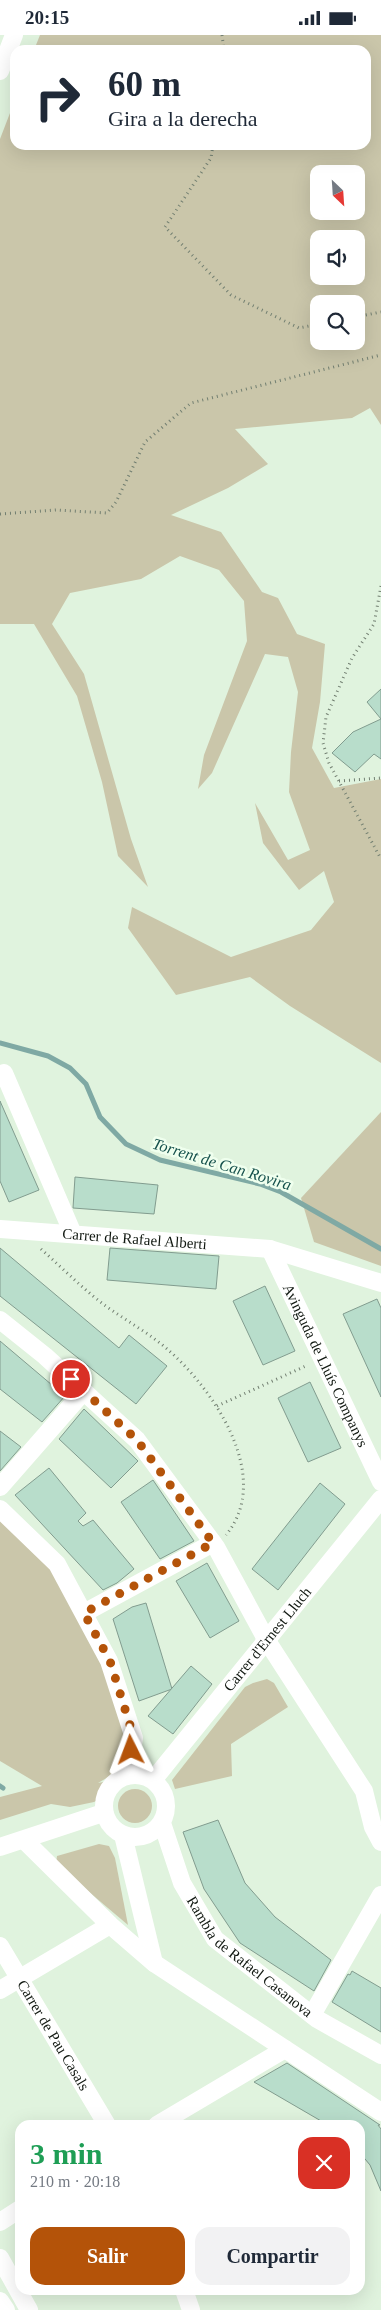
<!DOCTYPE html>
<html lang="es">
<meta charset="utf-8">
<style>
:root{--surface:#fff;--page:#f2f2f3;--text:#1f2937;--muted:#747a83;--accent:#b45309}
body{margin:0;font-family:"Times New Roman",serif;background:var(--page);color:var(--text);height:100vh;display:flex;flex-direction:column;font-size:19px;white-space:nowrap}
*{box-sizing:border-box;margin:0}
p{font-size:16px;color:var(--muted)}
.icon{flex:none;width:28px;height:28px;fill:none;stroke:currentColor;stroke-width:2;stroke-linecap:round;stroke-linejoin:round}
.map{position:relative;flex:1;overflow:hidden}
.panel{position:absolute;left:15px;top:2085px;width:350px;height:175px;display:flex;flex-direction:column;background:var(--surface);border-radius:15px;box-shadow:0 5px 20px #0002}
.panel>*{flex:none}
.top-card{position:absolute;left:10px;top:10px;width:361px;height:105px;border-radius:15px;box-shadow:0 5px 20px #0002;background:#fff;color:var(--text);overflow:hidden}
.needle{width:32px;rotate:155deg}
.controls{position:absolute;left:310px;top:130px;display:grid;gap:10px}
.controls a{display:grid;place-items:center;width:55px;height:55px;border-radius:10px;background:var(--surface);box-shadow:0 5px 20px #0002;font-size:25px}
.pin{position:absolute;display:grid;place-items:center;width:42px;height:42px;color:#fff;margin:-21px;border:2px solid #fff;border-radius:50%;box-shadow:0 1px 5px #0007}
.me{position:absolute;width:55px;margin:-28px;rotate:357deg;stroke-linejoin:round;filter:drop-shadow(0 0 4px #0008)}
.turn{display:flex;align-items:center;gap:18px;height:105px;padding:0 15px;font-size:22px}
.turn .icon{width:65px;height:65px;stroke-width:2.5}
.turn b{display:block;font-size:35px;line-height:42px}
.round{display:grid;place-items:center;flex:none;width:52px;height:52px;border-radius:15px;background:var(--page)}
.head{display:flex;align-items:center;justify-content:space-between;height:85px;padding:0 15px}
h1{font-size:30px;font-weight:700;line-height:38px;color:#1e9e55}
.button{display:flex;gap:10px;margin-top:auto;padding:10px 15px}
.button a{flex:1;height:58px;border-radius:15px;background:var(--accent);color:#fff;font-size:20px;font-weight:700;line-height:58px;text-align:center}
.button a+a{background:var(--page);color:var(--text)}
.status{display:flex;justify-content:space-between;align-items:center;height:35px;padding:0 25px;background:var(--surface);direction:ltr}
.status svg{height:14px;fill:currentColor}
.map>svg:first-child{display:block}
</style>
<div class="status"><b>20:15</b><svg viewBox="0 0 49 12"><path d="M0 12V9h3v3zM5 12V6h3v6zM10 12V3h3v9zM15 12V0h3v12zM26 1h20v11H26zM47 4h2v5h-2z"/></svg></div>
<div class="map">
<svg width="381" height="2275" viewBox="0 0 381 2275">
<rect width="100%" height="100%" fill="#e0f3de"/>
<!-- green -->
<g fill="#cac6aa" fill-rule="evenodd">
<path d="M40,0H381V390L370,373L352,383L235,394L268,429L228,453L171,480L221,497L262,557L278,563L297,599L325,609L320,667L312,713L334,753L381,744V1028L290,971L250,942L176,960L128,893L132,872L231,922L311,895L334,867L324,836L299,855L263,808L255,768L288,825L310,815L289,757L291,717L298,657L288,622L265,619L212,738L198,754L204,720L247,606L244,566L219,535L180,521L141,544L70,558L52,589L84,639L131,804L148,852L118,821L102,747L77,661L34,589H0V104L15,65V110H366V15H34ZM319,139H356V176H319ZM319,204H356V241H319ZM319,269H356V306H319Z"/>
<polygon points="381,1077 381,1231 314,1207 301,1163"/>
<polygon points="0,1484 53,1532 103,1629 127,1702 120,1735 98,1748 119,1744 110,1751 105,1761 94,1767 70,1772 51,1769 0,1785 0,1762 42,1751 0,1726"/>
<polygon points="267,1644 274,1648 288,1672 231,1709 232,1741 175,1754 172,1745 245,1652 253,1648"/>
<circle cx="135" cy="1771" r="17"/>
<polygon points="99,1809 109,1811 115,1823 128,1890 56,1829 57,1821"/>
</g>
<g fill="none" stroke-linecap="round" stroke-linejoin="round">
<!-- stream -->
<g stroke="#7fa9a4" stroke-width="5">
<polyline points="0,1008 48,1021 70,1033 86,1049 100,1082 126,1109 160,1125 260,1149 281,1157 381,1214"/>
<polyline points="0,1751 3,1753"/>
</g>
</g>
<!-- building -->
<g fill="#b8ddcb" stroke="#829c8f">
<polygon points="381,654 381,724 374,719 355,737 332,718 353,697 381,684 367,667"/>
<polygon points="0,1066 39,1155 9,1167 0,1146"/>
<polygon points="75,1142 158,1150 154,1179 73,1173"/>
<polygon points="0,1213 119,1313 129,1300 167,1331 136,1369 0,1261"/>
<polygon points="110,1213 219,1221 216,1254 107,1245"/>
<polygon points="265,1251 295,1316 263,1330 233,1266"/>
<polygon points="377,1264 381,1273 381,1362 343,1279"/>
<polygon points="0,1306 65,1361 42,1387 0,1354"/>
<polygon points="310,1347 341,1413 308,1427 278,1363"/>
<polygon points="84,1374 138,1426 111,1453 59,1404"/>
<polygon points="0,1396 21,1412 0,1436"/>
<polygon points="49,1433 86,1478 78,1486 83,1491 93,1485 134,1534 117,1548 103,1555 15,1460"/>
<polygon points="153,1445 194,1506 160,1524 121,1467"/>
<polygon points="320,1448 345,1469 278,1555 252,1534"/>
<polygon points="207,1528 239,1586 210,1603 176,1546"/>
<polygon points="146,1568 172,1654 139,1666 113,1584 132,1572"/>
<polygon points="191,1631 212,1649 173,1699 148,1681"/>
<polygon points="218,1785 245,1848 275,1882 331,1925 314,1956 240,1908 204,1854 183,1797"/>
<polygon points="352,1936 381,1953 381,1997 332,1967 348,1939 350,1940"/>
<polygon points="287,2028 380,2090 378,2090 381,2094 381,2156 370,2130 360,2118 360,2090 328,2090 254,2047"/>
</g>
<g fill="none" stroke-linecap="round" stroke-linejoin="round">
<!-- path -->
<g stroke="#727f71" stroke-width="3" stroke-dasharray="1 4" stroke-linecap="butt">
<polyline points="222,0 224,15"/>
<polyline points="213,110 211,123 165,192 231,260 299,293 319,289"/>
<polyline points="356,282 381,277"/>
<polyline points="0,479 56,475 107,478 116,467 145,407 191,368 381,320"/>
<polyline points="381,551 374,589 352,623 326,682 323,708 329,728 381,824"/>
<polyline points="339,746 381,743"/>
<path d="M41,1214C60,1231 78,1249 98,1265C119,1282 145,1295 166,1313C213,1353 274,1442 226,1500"/>
<polyline points="217,1371 308,1330"/>
</g>
<!-- minor -->
<g stroke="#fff" stroke-width="18">
<polyline points="0,36 14,0"/>
<polyline points="4,1038 73,1199"/>
<path id="s1" d="M0,1194L270,1214L381,1248"/>
<path id="s2" d="M270,1214L381,1447"/>
<polyline points="0,1285 45,1321 137,1405 216,1512 267,1606 364,1756 373,1792 381,1807"/>
<polyline points="0,1452 84,1356"/>
<polyline points="0,1474 57,1529 109,1626 134,1703 129,1740"/>
<polyline points="84,1578 213,1508"/>
<circle cx="135" cy="1771" r="31"/>
<path id="s3" d="M154,1744L381,1464"/>
<path id="s4" d="M162,1788L182,1848L215,1904L317,1984L381,2020"/>
<polyline points="123,1800 154,1928"/>
<polyline points="24,1805 110,1890 154,1928 381,2077"/>
<polyline points="0,1812 103,1778"/>
<path id="s5" d="M0,1911L107,2090"/>
<polyline points="0,1955 110,1890"/>
<polyline points="312,1980 381,1860"/>
<polyline points="157,2090 285,2014"/>
<polyline points="0,2187 20,2174"/>
<polyline points="0,2223 29,2275"/>
<polyline points="184,2255 191,2275"/>
<polyline points="0,2266 6,2275"/>
</g>
</g>
<g fill="none" stroke-linecap="round" stroke-linejoin="round">
<!-- route -->
<polyline stroke="#b45309" stroke-width="9" stroke-dasharray="0 16.2" points="71,1344 137,1405 213,1508 84,1578 110,1626 134,1703 131,1715"/>
</g>
<g text-anchor="middle" dominant-baseline="central" stroke-width="5" stroke-linejoin="round" paint-order="stroke">
<!-- street labels -->
<g font-size="15" fill="#111811" stroke="#efffee">
<text stroke="none"><textPath href="#s1" startOffset="135">Carrer de Rafael Alberti</textPath></text>
<text stroke="none"><textPath href="#s2" startOffset="129">Avinguda de Lluís Companys</textPath></text>
<text stroke="none"><textPath href="#s3" startOffset="180">Carrer d'Ernest Lluch</textPath></text>
<text stroke="none"><textPath href="#s4" startOffset="165">Rambla de Rafael Casanova</textPath></text>
<text stroke="none"><textPath href="#s5" startOffset="104">Carrer de Pau Casals</textPath></text>
</g>
<!-- water labels -->
<g font-size="16" font-style="italic" fill="#15514c" stroke="#efffee">
<text transform="translate(222 1129) rotate(17)">Torrent de Can Rovira</text>
</g>
</g>
</svg>
<div class="controls">
<a><svg class="needle" viewBox="-14 -14 28 28"><path d="M0-13l5 13h-10z" fill="#e53935"/><path d="M0 13l5-13h-10z" fill="#747a83"/></svg></a>
<a><svg class="icon" aria-label="sound" viewBox="0 0 24 24"><path d="M4 9h4l5-4v14l-5-4H4zM17 9q2 3 0 6"/></svg></a>
<a><svg class="icon" aria-label="search" viewBox="0 0 24 24"><circle cx="10" cy="10" r="6"/><path d="M15 15l6 6"/></svg></a>
</div>
<div class="pin" style="left:71px;top:1344px;background:#d93025"><svg class="icon" aria-label="arrive" viewBox="0 0 24 24"><path d="M6 21V4h12l-3 4 3 4H6"/></svg></div>
<svg class="me" style="left:131px;top:1715px" viewBox="-20 -20 40 40"><path d="M0-17L14 15 0 8-14 15z" fill="#b45309" stroke="#fff" stroke-width="4"/></svg>
<div class="top-card">
<div class="turn"><svg class="icon" aria-label="right" viewBox="0 0 24 24"><path d="M7 20v-9h11M14 6l5 5-5 5"/></svg><div><b>60 m</b>Gira a la derecha</div></div>
</div>
<section class="panel">
<div class="head"><div><h1>3 min</h1><p>210 m · 20:18</p></div><a class="round" style="background:#d93025;color:#fff"><svg class="icon" aria-label="close" viewBox="0 0 24 24"><path d="M6 6l12 12M18 6L6 18"/></svg></a></div>
<div class="button"><a>Salir</a><a>Compartir</a></div>
</section>
</div>
